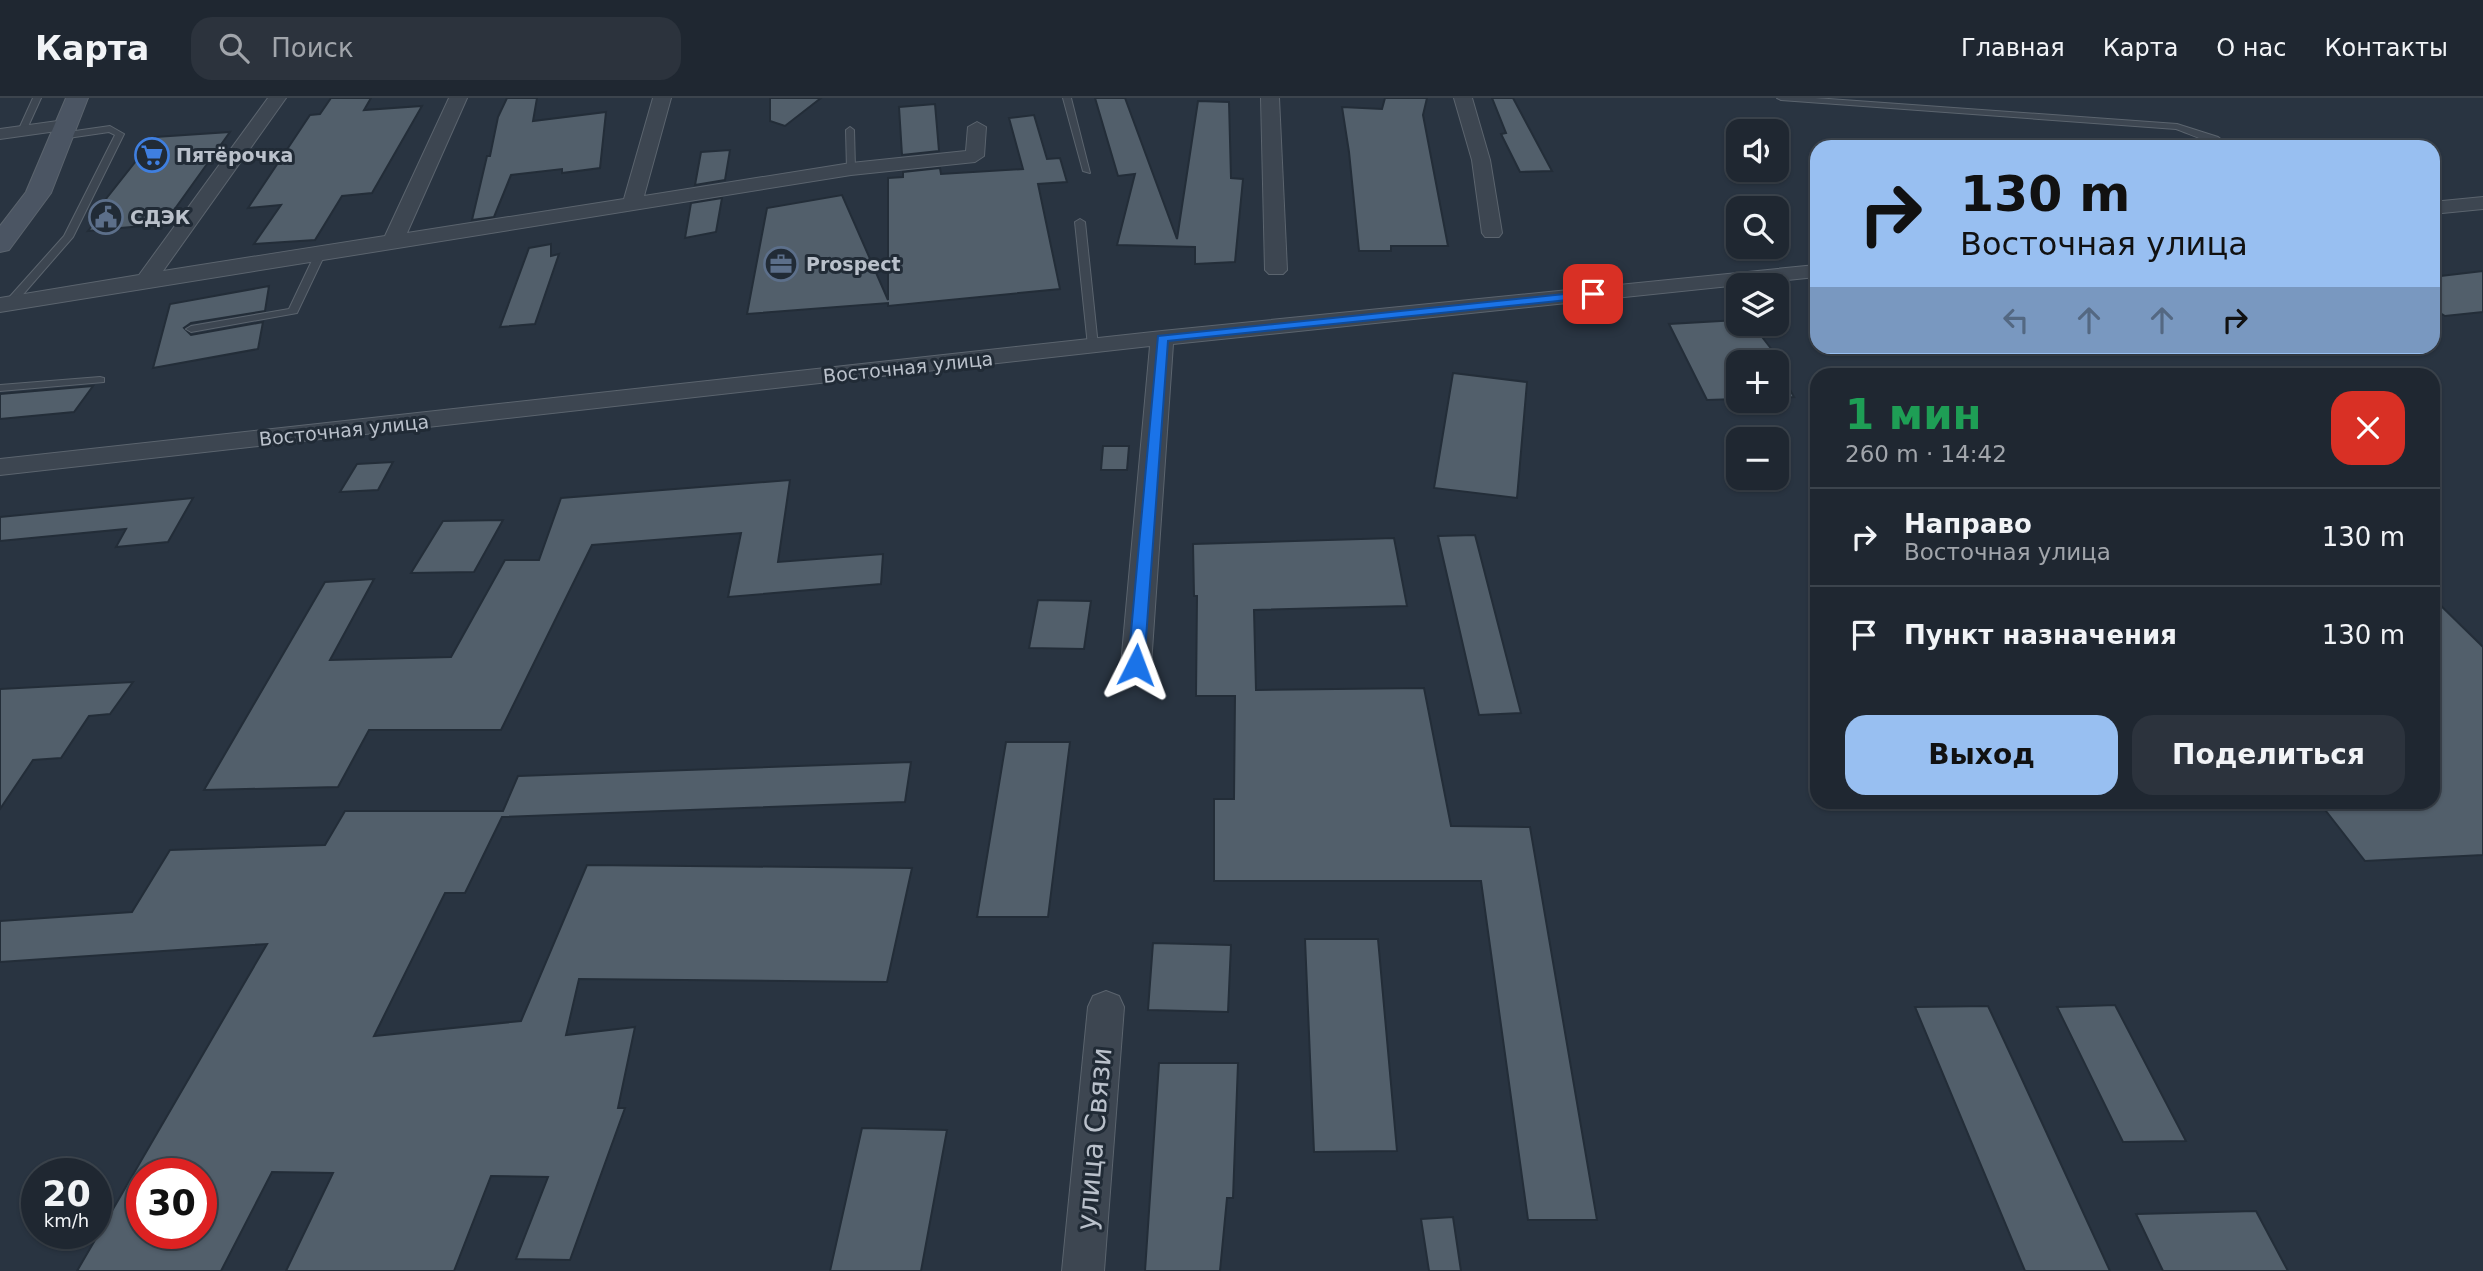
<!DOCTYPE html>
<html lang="ru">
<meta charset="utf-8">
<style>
:root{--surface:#1f2731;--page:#2c333d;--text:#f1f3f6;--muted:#a1a5ab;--line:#3c444d;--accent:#98bff1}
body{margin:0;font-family:"DejaVu Sans",sans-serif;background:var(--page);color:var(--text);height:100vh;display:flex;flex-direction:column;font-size:26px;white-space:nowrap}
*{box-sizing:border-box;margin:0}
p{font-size:23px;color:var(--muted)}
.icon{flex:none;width:38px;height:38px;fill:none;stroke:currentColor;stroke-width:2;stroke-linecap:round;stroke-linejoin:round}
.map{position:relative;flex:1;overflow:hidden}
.drawer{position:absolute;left:1810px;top:270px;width:630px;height:441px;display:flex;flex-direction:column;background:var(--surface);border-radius:21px;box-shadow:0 2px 5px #0004,0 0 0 2px var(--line)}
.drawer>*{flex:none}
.hud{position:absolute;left:1810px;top:42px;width:630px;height:214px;border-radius:21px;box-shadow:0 2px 5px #0004,0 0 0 2px var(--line);background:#98bff1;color:#111;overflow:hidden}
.controls{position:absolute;left:1726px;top:21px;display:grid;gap:14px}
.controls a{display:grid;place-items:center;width:63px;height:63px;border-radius:14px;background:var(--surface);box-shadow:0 2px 5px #0004,0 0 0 2px var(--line);font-size:35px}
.speed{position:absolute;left:21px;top:1060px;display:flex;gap:14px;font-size:35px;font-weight:700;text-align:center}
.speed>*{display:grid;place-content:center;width:91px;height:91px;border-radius:50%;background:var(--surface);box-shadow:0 2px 5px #0004,0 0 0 2px var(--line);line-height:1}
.speed small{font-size:18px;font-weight:400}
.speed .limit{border:10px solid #d22;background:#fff;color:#111}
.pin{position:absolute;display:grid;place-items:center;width:60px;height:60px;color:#fff;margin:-30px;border-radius:14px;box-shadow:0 4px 10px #0006}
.me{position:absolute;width:77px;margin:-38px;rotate:3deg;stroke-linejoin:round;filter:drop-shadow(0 0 5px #0008)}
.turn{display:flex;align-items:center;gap:24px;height:147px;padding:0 35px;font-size:32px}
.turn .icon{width:91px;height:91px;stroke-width:2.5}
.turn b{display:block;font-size:49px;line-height:60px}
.lanes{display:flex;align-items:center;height:66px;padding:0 35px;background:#0003;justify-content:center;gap:35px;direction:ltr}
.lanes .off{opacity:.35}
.round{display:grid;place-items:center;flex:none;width:74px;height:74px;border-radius:21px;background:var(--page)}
.summary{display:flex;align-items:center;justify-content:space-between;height:119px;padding:0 35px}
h1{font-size:42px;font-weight:700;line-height:52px;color:#1e9e55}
.cta{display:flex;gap:14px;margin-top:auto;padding:14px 35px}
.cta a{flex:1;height:80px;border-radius:21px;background:var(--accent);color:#111;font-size:28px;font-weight:700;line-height:80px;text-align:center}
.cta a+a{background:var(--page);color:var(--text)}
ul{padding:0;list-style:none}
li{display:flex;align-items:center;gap:21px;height:98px;padding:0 35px;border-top:2px solid var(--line)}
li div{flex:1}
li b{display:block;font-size:26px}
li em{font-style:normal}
header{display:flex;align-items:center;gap:42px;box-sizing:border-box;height:98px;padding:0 35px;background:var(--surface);border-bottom:2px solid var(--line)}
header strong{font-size:33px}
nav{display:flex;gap:38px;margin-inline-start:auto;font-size:24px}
.search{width:490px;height:63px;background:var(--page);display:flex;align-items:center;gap:18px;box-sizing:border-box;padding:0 24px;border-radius:21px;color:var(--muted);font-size:26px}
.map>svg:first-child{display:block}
</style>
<header>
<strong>Карта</strong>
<div class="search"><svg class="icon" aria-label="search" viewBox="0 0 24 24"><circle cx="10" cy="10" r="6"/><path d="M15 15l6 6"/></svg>Поиск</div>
<nav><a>Главная</a><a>Карта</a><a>О нас</a><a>Контакты</a></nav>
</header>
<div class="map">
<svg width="2483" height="1173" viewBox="0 0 2483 1173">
<rect width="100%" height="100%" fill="#293441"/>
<!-- building -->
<g fill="#525f6b" stroke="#232d38" stroke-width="2" fill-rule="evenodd">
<polygon points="331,0 371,0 364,12 422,8 372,95 342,98 315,142 254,146 281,107 248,110 310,17 320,16"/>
<polygon points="507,0 537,0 533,23 606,14 600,70 562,75 562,71 511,77 494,119 472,122 487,58 490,58 498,19"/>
<polygon points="770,0 821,0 785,28 770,23"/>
<polygon points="1095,0 1125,0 1177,141 1198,3 1229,4 1231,80 1243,81 1235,164 1195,166 1195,149 1117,147 1135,76 1118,78"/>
<polygon points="1385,0 1427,0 1423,17 1448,148 1391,148 1391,153 1359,153 1349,54 1342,9 1382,11"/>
<polygon points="1492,0 1513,0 1552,73 1520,74 1501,36 1506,35"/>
<polygon points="935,6 939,53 902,57 899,9"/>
<polygon points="1034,17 1047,61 1060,60 1067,84 1038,86 1060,191 888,208 888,205 747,216 767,110 842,97 888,202 888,80 903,79 903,74 940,70 941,76 1023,71 1009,20"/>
<polygon points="230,34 164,126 88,133 110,105 102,106 155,39"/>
<polygon points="730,52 725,82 695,87 701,54"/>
<polygon points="722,100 716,134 685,140 691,105"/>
<polygon points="551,146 551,158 559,156 535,226 500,229 529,150"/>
<polygon points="2483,173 2483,214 2445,218 2432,210 2432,179"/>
<polygon points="269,188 265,213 191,225 184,230 191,237 263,224 258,251 153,270 170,206"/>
<polygon points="1738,222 1738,226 1752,226 1776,257 1771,258 1775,264 1738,264 1738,301 1707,302 1669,226"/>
<polygon points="1776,267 1794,299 1776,300"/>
<polygon points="1453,275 1527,284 1517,400 1434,390"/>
<polygon points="93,288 74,314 0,321 0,296"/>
<polygon points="1103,348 1129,348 1127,372 1101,372"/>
<polygon points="393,364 378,392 340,394 357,366"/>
<polygon points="790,382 778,464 883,456 881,486 728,499 741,435 592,447 501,632 369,632 338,689 204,692 325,484 374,481 330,562 451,559 505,462 539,462 561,400"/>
<polygon points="193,400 168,444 116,449 126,431 0,443 0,419"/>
<polygon points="503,422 474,474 411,475 443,423"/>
<polygon points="1475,437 1521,615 1479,617 1438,438"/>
<polygon points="1394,440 1407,508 1254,512 1256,592 1424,590 1451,728 1530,729 1597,1122 1528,1122 1481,783 1214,783 1214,701 1234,701 1235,598 1196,598 1197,498 1194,498 1193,446"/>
<polygon points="2432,499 2483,549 2483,757 2365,763 2319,704 2432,704"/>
<polygon points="1038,502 1091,503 1084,551 1029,550"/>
<polygon points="133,584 110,616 89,618 61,660 33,662 0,711 0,591"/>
<polygon points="1006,644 1070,644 1048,819 977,819"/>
<path d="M911,664L905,704L502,719L465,795H445L374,938L521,923L587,767L912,770L887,884L579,881L566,937L635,929L618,1010H625L570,1162L516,1161L548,1079L491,1078L454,1173H286L333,1075L272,1074L221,1173H77L267,846L0,864V823L132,814L170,752L325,747L345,713H503L518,678ZM142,1076H201V1136H142Z"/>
<polygon points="1305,841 1378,841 1397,1053 1314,1054"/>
<polygon points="1153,845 1231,847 1228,914 1148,912"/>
<polygon points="2115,907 2186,1043 2123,1044 2057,909"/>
<polygon points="1988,908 2021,979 2110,1173 2025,1173 1915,909"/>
<polygon points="1159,965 1238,965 1233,1100 1227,1100 1220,1173 1145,1173"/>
<polygon points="862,1030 947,1032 921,1173 830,1173"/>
<polygon points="2256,1113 2288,1173 2163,1173 2136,1116"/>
<polygon points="1453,1119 1461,1173 1429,1173 1421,1121"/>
</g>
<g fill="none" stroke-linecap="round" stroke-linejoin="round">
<!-- lane casing -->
<g stroke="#5b646e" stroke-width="2">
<g id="lane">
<polygon points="33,0 41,0 26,33 19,35 18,33"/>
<polygon points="1063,0 1071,0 1090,75 1083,73"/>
<path d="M1777,0H1815L2177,26L2218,39L2231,49C2219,49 2190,36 2176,31L1781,2Z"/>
<polygon points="110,28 124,36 73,139 13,208 5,208 5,204 64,138 115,37 109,34 61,41 57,38 61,35"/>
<polygon points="850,29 854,32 855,71 851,74 847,71 846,32"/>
<polygon points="1080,121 1085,124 1098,248 1093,251 1088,248 1075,124"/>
<polygon points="321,151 326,154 297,215 191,234 186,231 191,228 289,211 316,154"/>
<polygon points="100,279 104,280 104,284 0,293 0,287"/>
</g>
</g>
<!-- street casing -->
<g stroke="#5b646e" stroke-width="2">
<g id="street">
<polygon points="268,0 286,0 163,173 385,138 449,0 467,0 407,135 624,101 653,0 671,0 644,98 851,65 966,53 968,29 977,24 986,29 984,58 975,64 851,77 0,214 0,200 139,177"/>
<polygon points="1261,0 1279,0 1287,172 1283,176 1269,176 1265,172"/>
<polygon points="1454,0 1472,0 1490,62 1502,135 1499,139 1485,139 1482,135 1472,62"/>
<polygon points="65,22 74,27 71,31 0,41 0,31"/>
<polygon points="2483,99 2483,111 2432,116 2432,104"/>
<polygon points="1816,167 1816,179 1173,246 1151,567 1146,574 1136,577 1126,574 1121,567 1150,248 0,377 0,361 1162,233"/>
<polygon points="1106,893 1119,898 1124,909 1104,1173 1062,1173 1088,909 1093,898"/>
</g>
</g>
<!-- secondary casing -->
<g stroke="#5b646e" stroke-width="2">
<polygon id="secondary" points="66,0 88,0 51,95 9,152 0,154 0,128 26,94"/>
</g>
<!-- lane -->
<use href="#lane" fill="#3d4651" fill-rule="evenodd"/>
<!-- street -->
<use href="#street" fill="#3d4651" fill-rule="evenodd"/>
<!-- secondary -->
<use href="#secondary" fill="#4b5563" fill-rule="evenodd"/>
</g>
<!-- route -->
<polygon fill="#1a73e8" stroke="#114b97" stroke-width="2" points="1593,193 1599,196 1597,199 1168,243 1144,567 1136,573 1130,571 1128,567 1158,238"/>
<!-- icons -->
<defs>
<g id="supermarket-ring" transform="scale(1.75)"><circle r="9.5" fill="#212b36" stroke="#3f7fe0" stroke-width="1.5"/><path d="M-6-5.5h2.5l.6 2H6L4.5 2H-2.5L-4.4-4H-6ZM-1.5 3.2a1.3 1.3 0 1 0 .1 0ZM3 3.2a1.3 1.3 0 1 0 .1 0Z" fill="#3f7fe0"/></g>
<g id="civic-ring" transform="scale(1.75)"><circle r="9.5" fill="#212b36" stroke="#5c6f8a" stroke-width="1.5"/><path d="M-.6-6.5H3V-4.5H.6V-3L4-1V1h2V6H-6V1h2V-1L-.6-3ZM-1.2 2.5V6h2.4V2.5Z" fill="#5c6f8a"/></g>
<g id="office-ring" transform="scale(1.75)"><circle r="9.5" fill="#212b36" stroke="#5c6f8a" stroke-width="1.5"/><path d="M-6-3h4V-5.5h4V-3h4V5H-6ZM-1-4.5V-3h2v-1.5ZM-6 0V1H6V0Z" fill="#5c6f8a"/></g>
</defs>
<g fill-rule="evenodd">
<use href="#supermarket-ring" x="152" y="57"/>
<use href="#civic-ring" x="106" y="119"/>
<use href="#office-ring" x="781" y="166"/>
</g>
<g text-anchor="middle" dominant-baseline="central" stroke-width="6" stroke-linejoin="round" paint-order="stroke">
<!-- far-poi labels -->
<g font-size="19" font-weight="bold" fill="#bac1cb" stroke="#212b36" text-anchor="start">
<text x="176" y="57">Пятёрочка</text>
<text x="130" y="119">СДЭК</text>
<text x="806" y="166">Prospect</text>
</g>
<!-- far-street labels -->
<g font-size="19" fill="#bac1cb" stroke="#212b36">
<text transform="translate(908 269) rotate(-6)">Восточная улица</text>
<text transform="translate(344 332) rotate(-6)">Восточная улица</text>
</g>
<!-- near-street labels -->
<g font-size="28" fill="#bac1cb" stroke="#212b36">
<text transform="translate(1094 1041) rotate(-85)">улица Связи</text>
</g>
</g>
</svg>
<div class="controls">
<a><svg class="icon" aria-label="sound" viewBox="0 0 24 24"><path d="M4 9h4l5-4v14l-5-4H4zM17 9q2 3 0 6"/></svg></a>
<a><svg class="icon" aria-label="search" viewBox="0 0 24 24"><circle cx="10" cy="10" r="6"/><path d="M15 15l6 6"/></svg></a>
<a><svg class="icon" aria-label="layers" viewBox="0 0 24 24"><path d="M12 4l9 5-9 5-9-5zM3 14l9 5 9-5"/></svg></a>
<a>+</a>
<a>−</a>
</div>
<div class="speed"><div>20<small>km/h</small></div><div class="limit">30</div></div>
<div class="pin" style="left:1593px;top:196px;background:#d93025"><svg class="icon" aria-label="arrive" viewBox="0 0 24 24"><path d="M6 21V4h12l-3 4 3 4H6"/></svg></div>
<svg class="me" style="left:1136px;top:567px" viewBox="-20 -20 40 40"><path d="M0-17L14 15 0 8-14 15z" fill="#1a73e8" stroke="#fff" stroke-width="4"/></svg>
<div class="hud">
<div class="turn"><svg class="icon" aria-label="right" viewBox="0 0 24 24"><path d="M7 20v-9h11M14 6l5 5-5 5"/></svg><div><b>130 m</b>Восточная улица</div></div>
<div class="lanes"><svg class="icon off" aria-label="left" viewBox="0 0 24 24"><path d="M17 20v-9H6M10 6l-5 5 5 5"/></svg><svg class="icon off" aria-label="ahead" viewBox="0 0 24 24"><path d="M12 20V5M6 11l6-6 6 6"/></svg><svg class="icon off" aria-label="ahead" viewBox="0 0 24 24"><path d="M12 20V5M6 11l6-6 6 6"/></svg><svg class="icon" aria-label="right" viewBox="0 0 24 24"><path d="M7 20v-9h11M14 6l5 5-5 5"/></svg></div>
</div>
<section class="drawer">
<div class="summary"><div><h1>1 мин</h1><p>260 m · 14:42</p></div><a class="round" style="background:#d93025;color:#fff"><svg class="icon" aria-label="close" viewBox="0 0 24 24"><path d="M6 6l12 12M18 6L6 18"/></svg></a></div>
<ul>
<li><svg class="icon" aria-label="right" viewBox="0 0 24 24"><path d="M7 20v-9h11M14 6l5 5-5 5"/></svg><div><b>Направо</b><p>Восточная улица</p></div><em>130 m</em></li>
<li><svg class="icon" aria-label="arrive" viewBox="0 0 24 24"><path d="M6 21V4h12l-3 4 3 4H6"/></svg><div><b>Пункт назначения</b></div><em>130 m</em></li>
</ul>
<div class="cta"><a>Выход</a><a>Поделиться</a></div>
</section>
</div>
